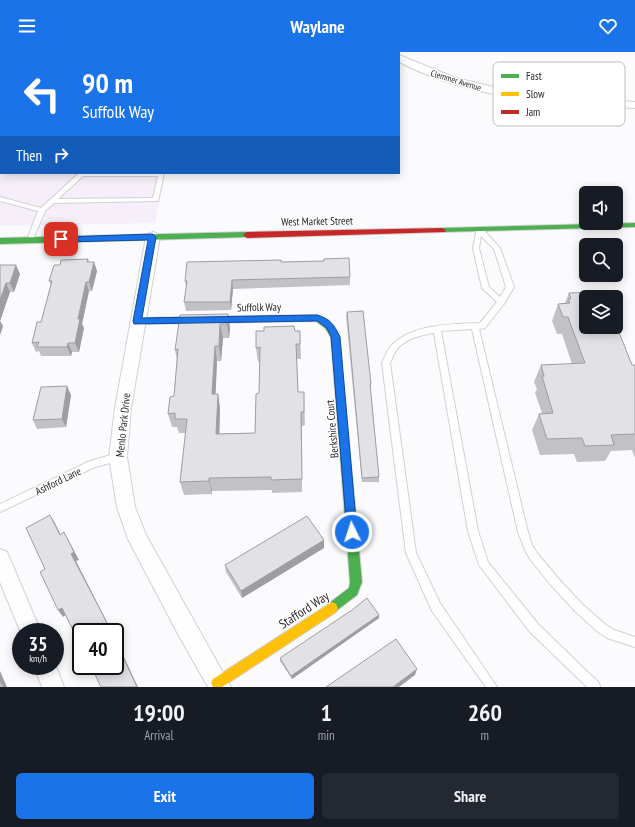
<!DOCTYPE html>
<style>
:root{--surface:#171b24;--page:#242831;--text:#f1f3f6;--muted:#9ea1a6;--accent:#1a73e8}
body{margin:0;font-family:"PT Sans Narrow",sans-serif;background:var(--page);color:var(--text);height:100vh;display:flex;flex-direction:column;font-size:15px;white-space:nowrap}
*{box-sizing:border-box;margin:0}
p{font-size:13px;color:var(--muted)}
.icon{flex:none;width:22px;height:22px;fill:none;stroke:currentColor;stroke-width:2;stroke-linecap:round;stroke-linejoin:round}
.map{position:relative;height:635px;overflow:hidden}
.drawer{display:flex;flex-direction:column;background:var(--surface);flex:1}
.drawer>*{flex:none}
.hud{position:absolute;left:0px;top:0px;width:400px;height:122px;box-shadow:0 2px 10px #0003;background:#1a73e8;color:#fff;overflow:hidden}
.tools{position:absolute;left:579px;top:134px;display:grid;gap:8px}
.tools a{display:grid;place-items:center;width:44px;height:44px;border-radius:6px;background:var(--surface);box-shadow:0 2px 10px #0003;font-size:20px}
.speed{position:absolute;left:12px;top:571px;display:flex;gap:8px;font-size:20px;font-weight:700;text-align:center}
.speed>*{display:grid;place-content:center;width:52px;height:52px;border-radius:50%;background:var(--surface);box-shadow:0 2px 10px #0003;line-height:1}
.speed small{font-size:10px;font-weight:400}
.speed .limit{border:2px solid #111;border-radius:6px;background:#fff;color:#111}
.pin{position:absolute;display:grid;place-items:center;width:34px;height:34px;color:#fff;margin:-17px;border-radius:8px;box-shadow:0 2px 6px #0006}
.me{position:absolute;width:44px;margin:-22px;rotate:356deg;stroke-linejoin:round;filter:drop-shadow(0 0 3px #0008)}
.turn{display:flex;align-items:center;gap:14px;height:84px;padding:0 16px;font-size:18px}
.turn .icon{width:52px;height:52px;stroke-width:2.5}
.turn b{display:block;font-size:28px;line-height:34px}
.then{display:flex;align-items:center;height:38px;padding:0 16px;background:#0003;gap:8px;font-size:15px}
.eta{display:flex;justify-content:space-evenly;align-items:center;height:68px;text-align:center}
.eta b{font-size:24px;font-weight:800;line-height:28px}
.button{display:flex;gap:8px;margin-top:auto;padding:8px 16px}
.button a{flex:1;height:46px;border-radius:6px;background:var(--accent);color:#fff;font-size:16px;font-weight:800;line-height:46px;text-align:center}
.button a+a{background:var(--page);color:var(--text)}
header{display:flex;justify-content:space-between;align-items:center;height:52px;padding:0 16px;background:var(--accent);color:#fff;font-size:18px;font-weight:800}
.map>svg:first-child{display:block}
</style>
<header><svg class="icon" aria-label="menu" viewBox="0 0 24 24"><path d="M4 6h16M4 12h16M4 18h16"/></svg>Waylane<svg class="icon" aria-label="heart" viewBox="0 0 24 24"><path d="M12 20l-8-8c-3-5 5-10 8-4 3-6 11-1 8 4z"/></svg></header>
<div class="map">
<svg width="635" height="635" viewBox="0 0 635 635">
<rect width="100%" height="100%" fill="#fbfafc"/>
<!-- built -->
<polygon fill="#f6eff9" points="0,0 195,0 1,1 1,121 165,121 155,171 0,174"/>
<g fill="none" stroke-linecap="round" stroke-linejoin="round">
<!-- lane casing -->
<g stroke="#d2d0d4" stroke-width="2">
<g id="lane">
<rect x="181" y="0" width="6" height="1"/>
<rect x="0" y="65" width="1" height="4"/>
<path d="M79,121L164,122L158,149L54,151L45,159L32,190H28L27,188L38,159L0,149V145L41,156ZM83,124H158L153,146L58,147Z"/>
<path d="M477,175H481L500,196L514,235L504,252L485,276L479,277L528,480L532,493L537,501L557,525L582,552L606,573L614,578L635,585V595L607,586L598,580L575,559L550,532L530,507L525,498L518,480L472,277L441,279L478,479L488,510L538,572L599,631L600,635H587L530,580L479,513L468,479L434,281C421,283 403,287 396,299C393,303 392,307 390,311L416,501L440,551L497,635H486L432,559L406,501L382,311C385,305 387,297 393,292C413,272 453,272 480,271L497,250L482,236L473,196ZM481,184L494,197L506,235L500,245L489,235L479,196Z"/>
<polygon points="118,401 121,402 122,405 121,408 95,415 0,460 0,452 90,409"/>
</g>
</g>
<!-- street casing -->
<g stroke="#d2d0d4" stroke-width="2">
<g id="street">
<path d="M399,3L456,26L498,36L565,46L635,50V56C555,53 471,47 399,10Z"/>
<polygon points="153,180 158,182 160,185 131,356 127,405 135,455 146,483 231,635 208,635 179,584 128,487 117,455 109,405 115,356 146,185 148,182"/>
<polygon points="0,497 7,500 41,580 21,581 0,530"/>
<polygon points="55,612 64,635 42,635 34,614 55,614"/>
</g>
</g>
<!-- fast casing -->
<g stroke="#d2d0d4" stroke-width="2">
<g id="fast">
<polygon points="635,171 635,175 442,180 438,178 442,176"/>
<polygon points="247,180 250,181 250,185 0,192 0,186"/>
<polygon points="317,263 329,269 339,285 362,530 357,543 332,562 328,560 326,556 328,552 349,536 350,530 331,285 325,276 316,269 137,272 133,269 137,266"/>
</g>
</g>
<!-- slow casing -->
<g stroke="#d2d0d4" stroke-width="2">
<polygon id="slow" points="332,550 336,552 338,556 336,560 222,635 213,635 211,631 213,627"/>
</g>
<!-- jam casing -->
<g stroke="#d2d0d4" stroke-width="2">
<polygon id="jam" points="442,176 446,178 445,180 247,186 243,183 247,180"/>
</g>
<!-- lane -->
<use href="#lane" fill="#fefeff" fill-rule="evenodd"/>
<!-- street -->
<use href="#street" fill="#fefeff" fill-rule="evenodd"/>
<!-- fast -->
<use href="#fast" fill="#4caf50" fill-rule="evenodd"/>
<!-- slow -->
<use href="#slow" fill="#ffc107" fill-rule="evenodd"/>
<!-- jam -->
<use href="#jam" fill="#c62828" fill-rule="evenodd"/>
</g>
<!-- wall -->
<g fill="#c2c2c6">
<polygon points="88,207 89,210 94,210 97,219 92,239 89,239 82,272 84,276 79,300 72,300 71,304 41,304 39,299 36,300 32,291 41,270 51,233 49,229 60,213"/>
<polygon points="281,210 350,225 350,233 233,237 231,258 186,259 184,250 186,235 185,229"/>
<polygon points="0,213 20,222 14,240 10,240 0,269 3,274 0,283"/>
<polygon points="569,241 632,313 635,313 635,406 632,398 611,399 605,409 577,410 574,402 540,403 532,378 539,362 542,361 535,341 537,337 534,330 541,313 572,312 562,282 557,282 552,269 558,252 565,251"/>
<polygon points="347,260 371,332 370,336 379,425 379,430 362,430 346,264"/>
<polygon points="228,262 230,277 229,286 223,286 221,309 217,309 215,342 218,342 220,356 219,382 255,381 259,341 260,310 258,310 256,296 295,279 300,279 301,307 297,307 298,340 304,340 305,373 302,374 302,440 272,441 272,438 212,439 212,442 184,443 180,430 186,381 179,381 177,375 172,375 168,362 174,344 177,308 175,298"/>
<polygon points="71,343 66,375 37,377 33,368"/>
<polygon points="324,488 324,496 242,546 226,520 225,513"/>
<polygon points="379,563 379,566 292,627 280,609 280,606"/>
</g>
<!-- shaded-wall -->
<g fill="#9e9ea1">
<polygon points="0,28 1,28 1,44 0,45"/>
<polygon points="94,210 97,219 92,239 89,230"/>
<polygon points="16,213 20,222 14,240 10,231"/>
<polygon points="232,228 233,237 231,258 230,250"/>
<polygon points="86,230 89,239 82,272 84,276 79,300 75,291 78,267"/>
<polygon points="6,231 10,240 0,269 3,274 0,283 0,248"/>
<polygon points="228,262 230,277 229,286 227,272"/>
<polygon points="220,272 223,286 221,309 219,294"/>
<polygon points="68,291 72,300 71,304 67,295"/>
<polygon points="215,294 217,309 215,356 212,342"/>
<polygon points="67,334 71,343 66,375 62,367"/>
<polygon points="218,342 220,356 219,395 216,382"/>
<polygon points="301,360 302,374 302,440 302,427"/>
<polygon points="209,426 212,439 212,442 209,429"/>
<polygon points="50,463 55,471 64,490 60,483"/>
<polygon points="64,480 79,508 76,509 112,580 111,580 71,502"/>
<polygon points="324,488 324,496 242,546 241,539"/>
<polygon points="62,556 67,562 63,565 58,558"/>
<polygon points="379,563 379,566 292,627 291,624"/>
<polygon points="115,586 138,635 137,635 115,588"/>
<polygon points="417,617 415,623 399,635 393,635"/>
<polygon points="0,619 7,635 3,635 0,629"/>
</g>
<!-- building -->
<g fill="#e1e1e6" stroke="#9e9ea1">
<polygon points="0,0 168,0 168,1 1,1 1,28 0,28"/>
<polygon points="349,206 350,225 232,228 230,250 184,250 187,229 185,229 187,210 281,208 281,210 324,209 324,207"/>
<polygon points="88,207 87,210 94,210 89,230 86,230 78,267 80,267 75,291 68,291 67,295 37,295 39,290 32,291 37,270 41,270 52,229 49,229 54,213 60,213 61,208"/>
<polygon points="0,213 16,213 10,231 6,231 0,248"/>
<polygon points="597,240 600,245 586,245 586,275 616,275 616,273 632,313 635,313 635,382 611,383 614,393 585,394 582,386 547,387 539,362 553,361 542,324 544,324 541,313 585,311 568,265 563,265 558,252 570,251 568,247 571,247 569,241"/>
<polygon points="363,259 371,332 370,332 379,425 362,426 347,260"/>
<polygon points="228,262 227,272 220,272 219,294 215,294 212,342 218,342 216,382 255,381 256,342 259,341 260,295 256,296 256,279 264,279 264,275 294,274 295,279 300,279 300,292 296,292 298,340 304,340 304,360 301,360 302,427 271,428 271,425 209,426 209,429 180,430 187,367 175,367 175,361 168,362 170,345 174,344 178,297 175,298 180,263"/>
<polygon points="67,334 62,367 33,368 41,335"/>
<polygon points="50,463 60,483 64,480 74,500 71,502 102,561 111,580 81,580 81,594 62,556 58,558 40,520 45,517 26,476"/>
<polygon points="307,464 324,488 241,539 225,513"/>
<polygon points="367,546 379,563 291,624 280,606 352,558"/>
<polygon points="396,587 417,617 393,635 326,635"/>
<polygon points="115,588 137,635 101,635 91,614 115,614"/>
<polygon points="0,629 3,635 0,635"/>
</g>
<!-- route -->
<path fill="#1a73e8" stroke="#114b97" d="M153,182L156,185L142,266L317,263C330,267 334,272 340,285L357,480L356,483L352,485L348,483L347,480L331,285L327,276L317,269L134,272L133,269L148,188L61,190L57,187L61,185Z"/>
<g text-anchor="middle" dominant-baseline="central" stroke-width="3" stroke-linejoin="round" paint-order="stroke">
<!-- far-street labels -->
<g font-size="9" fill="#2a252c" stroke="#fff">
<text transform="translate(456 28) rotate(17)">Clemmer Avenue</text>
</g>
<!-- street labels -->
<g font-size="11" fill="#2a252c" stroke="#fff">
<text transform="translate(317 169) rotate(-1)">West Market Street</text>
<text transform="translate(259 255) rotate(-1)">Suffolk Way</text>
<text transform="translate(123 373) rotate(-84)">Menlo Park Drive</text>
<text transform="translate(332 377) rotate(-95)">Berkshire Court</text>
<text transform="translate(58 429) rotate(-26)">Ashford Lane</text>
</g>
<!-- near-street labels -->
<g font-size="13" fill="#2a252c" stroke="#fff">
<text transform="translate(304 558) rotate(-33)">Stafford Way</text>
</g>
</g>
<!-- legend -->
<rect x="493" y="10" width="132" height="64" rx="6" fill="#fff" stroke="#bfbec0" stroke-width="1"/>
<rect x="501" y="22" width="18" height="4" fill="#4caf50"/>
<rect x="501" y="40" width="18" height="4" fill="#ffc107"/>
<rect x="501" y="58" width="18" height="4" fill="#c62828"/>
<g font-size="11" fill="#2a252c">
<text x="526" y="28">Fast</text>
<text x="526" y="46">Slow</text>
<text x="526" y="64">Jam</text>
</g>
</svg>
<div class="tools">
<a><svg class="icon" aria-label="sound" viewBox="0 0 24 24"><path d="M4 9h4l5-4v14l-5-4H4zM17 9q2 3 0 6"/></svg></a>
<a><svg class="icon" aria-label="search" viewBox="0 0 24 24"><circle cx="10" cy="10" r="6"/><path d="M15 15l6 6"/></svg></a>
<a><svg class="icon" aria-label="layers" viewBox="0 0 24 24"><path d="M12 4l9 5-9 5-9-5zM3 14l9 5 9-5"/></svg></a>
</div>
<div class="speed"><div>35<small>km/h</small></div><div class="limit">40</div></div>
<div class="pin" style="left:61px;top:187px;background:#d93025"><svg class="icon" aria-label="arrive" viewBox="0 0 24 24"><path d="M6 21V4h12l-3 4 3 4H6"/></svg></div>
<svg class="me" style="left:352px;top:480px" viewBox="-20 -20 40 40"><circle r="17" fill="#1a73e8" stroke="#fff" stroke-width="3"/><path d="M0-11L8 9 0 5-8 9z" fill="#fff"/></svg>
<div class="hud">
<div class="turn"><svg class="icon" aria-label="left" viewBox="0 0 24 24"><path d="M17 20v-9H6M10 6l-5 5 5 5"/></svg><div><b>90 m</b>Suffolk Way</div></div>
<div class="then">Then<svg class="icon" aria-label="right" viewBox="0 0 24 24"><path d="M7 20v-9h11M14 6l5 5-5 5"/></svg></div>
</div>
</div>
<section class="drawer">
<div class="eta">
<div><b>19:00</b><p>Arrival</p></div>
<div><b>1</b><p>min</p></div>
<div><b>260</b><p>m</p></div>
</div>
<div class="button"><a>Exit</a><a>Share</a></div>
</section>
